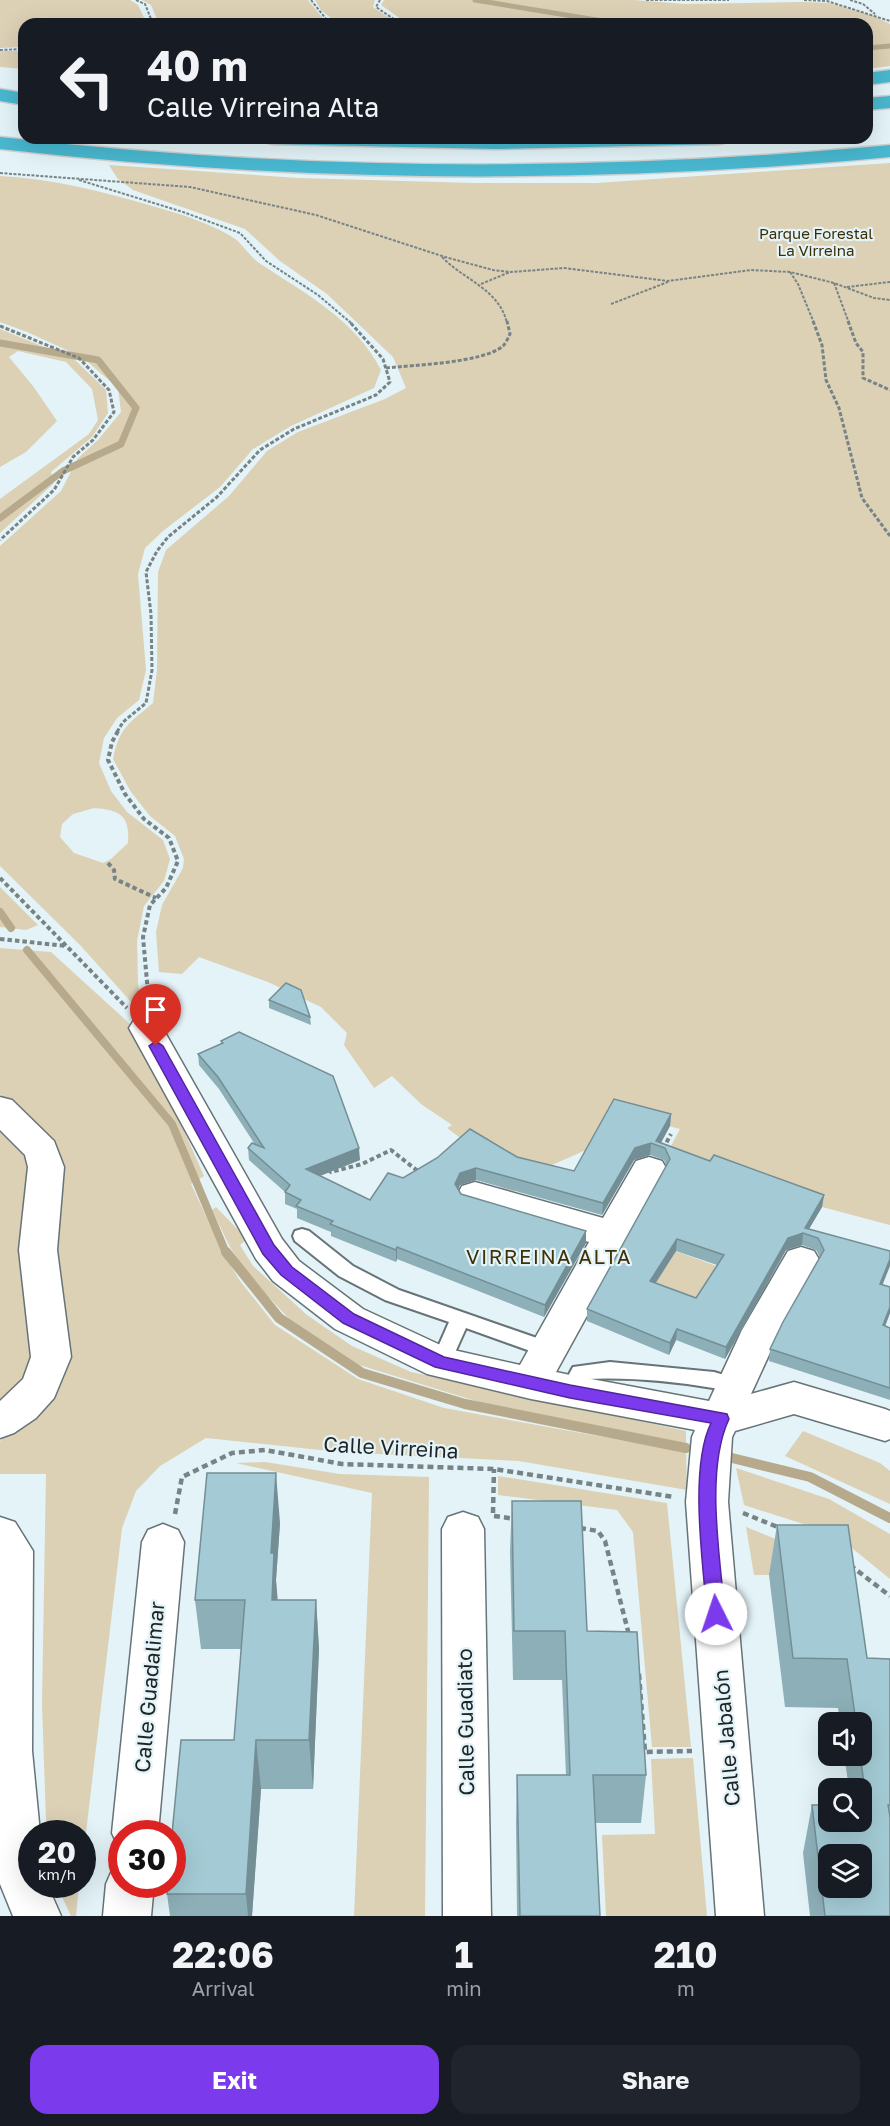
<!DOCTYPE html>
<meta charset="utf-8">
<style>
:root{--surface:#171b24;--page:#20242c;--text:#f1f3f6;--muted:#9ea1a6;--accent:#7c3aed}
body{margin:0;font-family:"Golos Text",sans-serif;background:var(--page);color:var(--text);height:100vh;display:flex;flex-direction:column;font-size:22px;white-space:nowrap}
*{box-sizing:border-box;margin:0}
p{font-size:20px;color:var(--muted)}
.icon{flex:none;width:33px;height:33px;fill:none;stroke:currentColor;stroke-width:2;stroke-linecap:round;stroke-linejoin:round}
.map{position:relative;height:1916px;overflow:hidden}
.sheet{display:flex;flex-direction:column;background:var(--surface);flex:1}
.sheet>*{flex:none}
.banner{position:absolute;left:18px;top:18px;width:855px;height:126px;border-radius:18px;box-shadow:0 6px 24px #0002;background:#171b24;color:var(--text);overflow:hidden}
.tools{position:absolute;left:818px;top:1712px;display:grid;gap:12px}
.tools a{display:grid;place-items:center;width:54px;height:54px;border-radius:12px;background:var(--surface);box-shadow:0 6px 24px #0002;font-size:30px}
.speed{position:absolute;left:18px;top:1820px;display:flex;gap:12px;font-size:30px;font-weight:700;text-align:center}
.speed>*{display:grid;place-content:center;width:78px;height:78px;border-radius:50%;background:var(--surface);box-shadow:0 6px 24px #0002;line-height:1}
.speed small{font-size:15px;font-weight:400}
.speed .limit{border:9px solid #d22;background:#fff;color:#111}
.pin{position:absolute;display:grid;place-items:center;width:51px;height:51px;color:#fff;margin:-62px -26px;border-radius:50% 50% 50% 0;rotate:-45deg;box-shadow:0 0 6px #0007}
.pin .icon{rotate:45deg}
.me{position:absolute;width:66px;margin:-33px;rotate:356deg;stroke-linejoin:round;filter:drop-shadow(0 0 4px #0008)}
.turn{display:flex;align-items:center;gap:21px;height:126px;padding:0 30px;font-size:27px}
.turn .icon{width:78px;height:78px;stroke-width:2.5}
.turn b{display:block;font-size:42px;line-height:51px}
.eta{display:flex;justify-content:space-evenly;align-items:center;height:102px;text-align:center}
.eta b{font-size:36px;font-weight:700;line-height:42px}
.primary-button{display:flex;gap:12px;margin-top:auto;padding:12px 30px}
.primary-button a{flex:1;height:69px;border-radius:18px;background:var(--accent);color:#fff;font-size:24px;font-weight:700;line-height:69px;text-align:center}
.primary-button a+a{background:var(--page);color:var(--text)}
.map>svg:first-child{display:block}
</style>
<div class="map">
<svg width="890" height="1916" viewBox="0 0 890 1916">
<rect width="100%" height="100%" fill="#e3f3f7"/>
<!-- green -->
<g fill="#dcd0b5" fill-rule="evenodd">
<polygon points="0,0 130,0 138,5 147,24 24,24 24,47 0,48"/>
<polygon points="142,0 308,0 326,22 324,24 159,24 151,5"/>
<polygon points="315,0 375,0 373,7 398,24 345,23 331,18 321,10"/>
<polygon points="384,0 634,0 684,4 801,2 829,3 874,16 890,24 890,66 867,69 867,24 408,24 381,5"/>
<polygon points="0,51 24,51 24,69 0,67"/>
<path d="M890,163V1225L822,1207L665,1157L680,1129L613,1111L595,1146L534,1173L511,1194L497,1185L467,1143L447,1128L452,1125L421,1104L392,1076L374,1088L344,1045L347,1033L321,1007L268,982L199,957L182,974L159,972L156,932L162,905L183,868L184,859L175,836L150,816L131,792L113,759C119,728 129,723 153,703L157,670L158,572L166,550L229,496L267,451L298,432L385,399L406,388L393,357L327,294L280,261L245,229L133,190L117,178L109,165L298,178L474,183H597Z"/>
<path d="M0,176C52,179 102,191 152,206C178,213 206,222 229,235C241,241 248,255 259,263C304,293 355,319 381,370L374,388L291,426L253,449L220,487L163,531L145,548L138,574L146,670L139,700L117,718L104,738L99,763L111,791L127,812L163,840L170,859L164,881L144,906L137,941L138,984L143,1008L141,1013L80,945L0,866V546L61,491L78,458L98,440L121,412L118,388L82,357L27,332L0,322ZM94,808C120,810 130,815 128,843L111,859L103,863L74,853L60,837L62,824L73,814Z"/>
<polygon points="0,329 74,359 106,390 108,413 92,437 51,472 54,483 0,533 0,499 89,434 98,420 92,389 66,362 18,351 9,357 33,386 57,421 26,452 0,467"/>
<polygon points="0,887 38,925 26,930 0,927"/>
<polygon points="0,948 51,952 141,1034 204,1176 191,1184 223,1253 240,1281 275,1325 358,1379 444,1408 686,1452 687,1490 519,1461 339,1452 206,1438 160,1466 136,1491 122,1528 83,1858 82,1833 48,1833 46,1820 42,1704 46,1474 0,1474 0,1441 39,1405 36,1127 0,1094"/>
<polygon points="0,1123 34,1159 36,1300 30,1382 0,1411"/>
<polygon points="216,1207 247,1239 240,1245 253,1266 307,1315 352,1346 411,1372 686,1431 686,1443 482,1403 353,1363 295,1325 246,1273 230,1247 212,1210"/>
<polygon points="675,1251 769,1285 746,1317 655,1284"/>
<polygon points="803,1431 880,1463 890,1471 890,1504 785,1456"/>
<polygon points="265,1462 340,1474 429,1477 425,1916 354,1916 372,1493 236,1463"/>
<polygon points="736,1468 829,1499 890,1534 890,1579 852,1548 813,1527 744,1505"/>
<polygon points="498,1476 667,1503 691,1747 652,1747 633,1532 617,1510 498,1495"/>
<polygon points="746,1527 798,1548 839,1575 754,1575"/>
<polygon points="693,1758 707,1916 606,1916 602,1835 655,1834 651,1759"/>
<polygon points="56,1884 79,1884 76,1916 71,1916"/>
</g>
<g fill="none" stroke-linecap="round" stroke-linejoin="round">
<!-- stream-far3 -->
<g stroke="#b7aa8c" stroke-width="5">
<polyline points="475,0 621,24"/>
<polyline points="867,48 890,46"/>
</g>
<!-- stream-far2 -->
<polyline stroke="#b7aa8c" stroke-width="7" points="0,343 98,360 136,408 121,444 63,471 0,518"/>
<!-- stream-far1 -->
<g stroke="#b7aa8c" stroke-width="8">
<polyline points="0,912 11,928"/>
<polyline points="27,950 172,1124 226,1253"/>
</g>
<!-- stream -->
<g stroke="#b7aa8c" stroke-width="10">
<polyline points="226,1252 279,1318 362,1373 465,1404 686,1448"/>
<polyline points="732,1458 810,1477 890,1518"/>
</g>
<!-- lane casing -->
<g stroke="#667478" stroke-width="4">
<g id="lane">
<polygon points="302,1229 309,1231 353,1266 399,1290 554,1344 557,1349 554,1354 547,1357 466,1328 448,1368 441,1371 434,1368 431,1363 449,1322 385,1300 339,1276 295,1241 293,1236 295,1231"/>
<path d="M610,1362L714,1372L744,1381L747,1387L744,1393C733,1396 724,1389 713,1388C672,1381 627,1377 586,1379L577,1397L570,1399L563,1397L560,1391L573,1367Z"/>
</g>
</g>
<!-- street casing -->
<g stroke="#667478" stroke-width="3">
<g id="street">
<polygon points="146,1016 158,1020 282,1239 299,1261 363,1309 449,1349 520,1365 589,1242 462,1204 457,1195 462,1186 475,1182 603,1218 636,1161 649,1157 662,1161 667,1170 556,1372 570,1375 709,1401 742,1330 788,1251 801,1247 814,1251 820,1261 779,1333 751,1394 794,1382 885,1409 890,1411 890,1439 885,1441 794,1414 735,1431 732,1437 728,1502 764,1916 716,1916 686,1502 692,1437 695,1430 531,1399 427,1374 335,1329 273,1281 256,1259 129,1028 134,1020"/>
<polygon points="0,1097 12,1100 54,1141 64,1167 57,1250 71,1357 54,1398 36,1418 14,1433 0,1438 0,1401 23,1379 31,1357 19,1250 28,1167 25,1155 0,1130"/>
<polygon points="463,1512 478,1517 484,1529 491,1916 443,1916 442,1529 448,1517"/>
<polygon points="0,1517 15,1522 33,1551 32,1751 40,1833 32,1833 32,1884 47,1884 61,1916 13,1916 0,1884"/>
<polygon points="163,1524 178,1530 184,1542 158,1833 122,1833 122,1849 119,1848 112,1833 142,1542 148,1530"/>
<polygon points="122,1865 122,1884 154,1884 151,1916 103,1916 106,1884 113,1868"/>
</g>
</g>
<!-- highway casing -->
<g stroke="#cecfcf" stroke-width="3">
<g id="highway">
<polygon points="890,70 890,82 867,85 867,73"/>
<polygon points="0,89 24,93 24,105 0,101"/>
<polygon points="890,96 890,108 867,110 867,98"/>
<path d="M0,137C296,171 594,173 890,145V157C594,185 296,183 0,149Z"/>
<polygon points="262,138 730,138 727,142 720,144 496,149 272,144 265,142"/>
</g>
</g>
<!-- path-far3 -->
<g stroke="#788385" stroke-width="2" stroke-dasharray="3 1.5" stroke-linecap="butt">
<polyline points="136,0 145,4 153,24"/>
<polyline points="311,0 330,24"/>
<polyline points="380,0 376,7 401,24"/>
<polyline points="646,0 729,0"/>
<polyline points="804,0 827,1 890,21"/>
<polyline points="850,0 863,4 875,14"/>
<polyline points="0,50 24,49"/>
<polyline points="0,173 190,187 316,215 445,257 493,270 511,272 564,268 668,281 751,270 790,272 834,283 874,298 890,300"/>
<polyline points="79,180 183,212 240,233 266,261 318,295 351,323"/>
<path d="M442,257C464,280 499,289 507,323"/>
<polyline points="790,272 798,284 814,323"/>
<polyline points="834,283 849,323"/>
<polyline points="481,284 510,272"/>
<polyline points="847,287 890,282"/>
<polyline points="611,304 668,282"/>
</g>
<!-- path-far2 -->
<g stroke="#788385" stroke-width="3" stroke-dasharray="4 2" stroke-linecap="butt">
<polyline points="813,321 822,345 826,380 839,408 862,498 890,536"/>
<polyline points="848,321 856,343 863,352 863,378 890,390"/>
<polyline points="0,326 79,358 109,390 114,412 93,440 73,457 54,490 0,540"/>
<path d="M386,368C413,365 483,363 503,346C506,343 508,338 510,334L507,321"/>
<polyline points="117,732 123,722 146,703 152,670 151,614 146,572 157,551 168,537 217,497 260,450 294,429 376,395 390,382 383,359 349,321"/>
</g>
<!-- path-far1 -->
<g stroke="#788385" stroke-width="4" stroke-dasharray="4.5 3" stroke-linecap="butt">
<polyline points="118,731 112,742 108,760 125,794 144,819 169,838 178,861 166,888 150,905 143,937 149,1004"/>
<polyline points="108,863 114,870 115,879 156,898"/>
<polyline points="0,878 127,1008"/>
<polyline points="0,939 67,946"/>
<polyline points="663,1149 671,1134"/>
<polyline points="328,1169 331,1172 362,1164 391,1150 419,1172"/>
</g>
<!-- path -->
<g stroke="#788385" stroke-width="4.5" stroke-dasharray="6 4" stroke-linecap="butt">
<polyline points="493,1513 494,1469"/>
<polyline points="743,1513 780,1528"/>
<polyline points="175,1514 182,1477 232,1453 265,1450 342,1464 494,1469 674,1497"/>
<polyline points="494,1516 516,1519"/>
<polyline points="580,1528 598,1531 605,1541 629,1635"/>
<polyline points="850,1565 890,1596"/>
<polyline points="639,1674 645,1752 692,1751"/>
</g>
<!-- lane -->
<use href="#lane" fill="#fff" fill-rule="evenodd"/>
<!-- street -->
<use href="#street" fill="#fff" fill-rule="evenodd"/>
<!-- highway -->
<use href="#highway" fill="#48b7cf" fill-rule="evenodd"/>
</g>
<!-- wall -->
<g fill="#8dafb7" fill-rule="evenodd">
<polygon points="269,1000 310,1017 311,1025 269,1008"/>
<path d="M221,1041L360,1160L320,1176L370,1200L403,1178L517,1157L574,1171L671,1114L670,1126L661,1143L710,1161L824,1195L822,1207L809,1229L883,1285L890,1313L885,1326L890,1328V1400L769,1361L770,1349L820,1257L816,1250L802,1245L786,1250L725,1359L676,1340L669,1355L587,1321V1309L666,1166L664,1160L650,1155L634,1160L602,1215L476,1180L460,1185L458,1189L461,1194L586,1231V1243L544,1317L397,1259L396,1262L331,1236V1232L297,1218V1209L285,1204V1192L249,1160L248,1148L254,1143L219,1089L199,1065L198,1054L221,1044ZM676,1251L717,1265L696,1298L656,1283Z"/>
<polygon points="512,1501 587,1631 646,1775 641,1823 595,1823 600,1916 517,1916 516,1823 517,1775 566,1775 562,1680 513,1680 510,1551"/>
<polygon points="280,1523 276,1580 277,1600 316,1600 319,1649 313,1789 261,1789 252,1916 170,1916 167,1894 234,1740 241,1649 201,1649 195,1600"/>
<polygon points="777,1525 867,1658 890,1659 890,1916 810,1916 803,1853 812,1805 861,1821 861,1788 849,1788 844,1755 861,1755 861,1722 840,1722 838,1708 785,1707 769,1575"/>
</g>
<!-- shaded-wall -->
<g fill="#738e95">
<polygon points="671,1114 670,1126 659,1146 656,1141"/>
<polygon points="651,1143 650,1155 634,1160 602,1215 603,1203 635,1148"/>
<polygon points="359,1148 360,1160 307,1181 306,1169"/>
<polygon points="476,1168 476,1180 460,1185 455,1196 455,1184 460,1173"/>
<polygon points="824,1195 822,1207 806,1234 805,1228"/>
<polygon points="586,1231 586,1243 544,1317 545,1305"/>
<polygon points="803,1233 802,1245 786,1250 725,1359 726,1347 788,1238"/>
<polygon points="677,1239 676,1251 649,1293 650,1281"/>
<polygon points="397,1247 397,1259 396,1262 396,1250"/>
<polygon points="890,1259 890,1266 878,1296 880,1284"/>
<polygon points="890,1307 890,1313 881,1337 883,1325"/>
<polygon points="677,1329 676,1340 669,1355 670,1343"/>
<polygon points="276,1473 280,1523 276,1580 278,1603 272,1600 271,1553"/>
<polygon points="316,1600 319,1649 313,1789 309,1740"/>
<polygon points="256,1740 261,1789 252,1916 248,1916 246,1894"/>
</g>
<!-- building -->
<g fill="#a4cbd5" stroke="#738e95" stroke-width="1.5" fill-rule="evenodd">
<polygon points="286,983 301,990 310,1017 269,1000"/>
<path d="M239,1032L333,1076L359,1148L306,1169L370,1200L388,1173L403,1178L437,1158L470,1129L517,1157L574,1171L614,1099L671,1114L656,1141L710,1161L714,1155L824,1195L805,1228L890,1251V1259L880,1284L890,1287V1307L883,1325L890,1328V1388L770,1349L783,1322L824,1250L818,1238L803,1233L788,1238L726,1347L677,1329L670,1343L587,1309L670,1159L665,1148L651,1143L635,1148L603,1203L476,1168L460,1173L455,1184L461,1194L586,1231L545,1305L397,1247L396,1250L330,1224L333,1221L296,1206L301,1200L285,1192L290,1185L248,1148L252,1143L264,1148L218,1077L198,1054L223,1043L221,1041ZM677,1239L724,1255L696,1298L650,1281Z"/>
<polygon points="207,1473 276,1473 271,1553 274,1553 272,1600 316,1600 309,1740 256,1740 246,1894 167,1894 168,1884 172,1884 172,1834 181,1740 234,1740 245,1600 195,1600"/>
<polygon points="512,1501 581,1501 587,1631 637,1632 646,1775 593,1775 600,1916 520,1916 517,1775 570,1775 565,1631 514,1631"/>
<path d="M777,1525H848L867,1658L890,1659V1805H888L890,1817V1916H825L812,1805H828V1821H861V1805H867L860,1755L861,1722H856L847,1659L793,1658ZM828,1854H861V1887H828Z"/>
</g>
<!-- route -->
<path fill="#7c3aed" stroke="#51269a" stroke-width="1.5" d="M156,1041L163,1046L274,1245L292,1267L354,1314L444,1357L570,1385L727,1414L729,1419C705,1470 720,1557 725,1614L722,1619L716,1621L710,1619L707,1614C703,1563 689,1468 711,1423L570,1398L435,1367L343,1323L281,1275L263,1254L149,1046Z"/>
<g text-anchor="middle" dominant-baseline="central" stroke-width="4.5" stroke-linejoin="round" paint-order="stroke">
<!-- far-park labels -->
<g font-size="15" fill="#3c2d04" stroke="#e3f3f7">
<text x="816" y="233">Parque Forestal<tspan x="816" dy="17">La Virreina</tspan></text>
</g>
<!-- neighbourhood labels -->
<g font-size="20" letter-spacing="1.5" fill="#403006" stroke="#e3f3f7">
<text x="549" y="1256">VIRREINA ALTA</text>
</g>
<!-- near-street labels -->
<g font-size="21" fill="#1e2425" stroke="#e3f3f7">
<text transform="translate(391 1447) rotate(3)">Calle Virreina</text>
<text transform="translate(149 1687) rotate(-85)">Calle Guadalimar</text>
<text transform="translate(465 1722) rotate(-91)">Calle Guadiato</text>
<text transform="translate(726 1738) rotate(-95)">Calle Jabalón</text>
</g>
</g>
</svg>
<div class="tools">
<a><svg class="icon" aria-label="sound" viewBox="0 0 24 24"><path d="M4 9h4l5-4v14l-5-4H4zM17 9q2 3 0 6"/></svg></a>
<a><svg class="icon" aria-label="search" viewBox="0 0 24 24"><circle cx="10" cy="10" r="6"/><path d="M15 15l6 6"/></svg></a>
<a><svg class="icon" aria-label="layers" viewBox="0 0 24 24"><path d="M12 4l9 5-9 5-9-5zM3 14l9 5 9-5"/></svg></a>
</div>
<div class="speed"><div>20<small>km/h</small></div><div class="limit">30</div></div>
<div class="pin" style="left:156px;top:1046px;background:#d93025"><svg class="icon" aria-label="arrive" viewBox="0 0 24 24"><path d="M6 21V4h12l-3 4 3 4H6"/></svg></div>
<svg class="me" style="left:716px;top:1614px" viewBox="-20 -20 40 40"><circle r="19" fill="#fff"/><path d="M0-13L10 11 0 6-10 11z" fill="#7c3aed"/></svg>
<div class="banner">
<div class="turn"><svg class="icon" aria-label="left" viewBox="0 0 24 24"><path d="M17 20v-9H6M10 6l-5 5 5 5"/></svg><div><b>40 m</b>Calle Virreina Alta</div></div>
</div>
</div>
<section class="sheet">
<div class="eta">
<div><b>22:06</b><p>Arrival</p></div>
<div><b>1</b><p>min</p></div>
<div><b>210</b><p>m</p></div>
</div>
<div class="primary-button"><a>Exit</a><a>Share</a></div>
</section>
